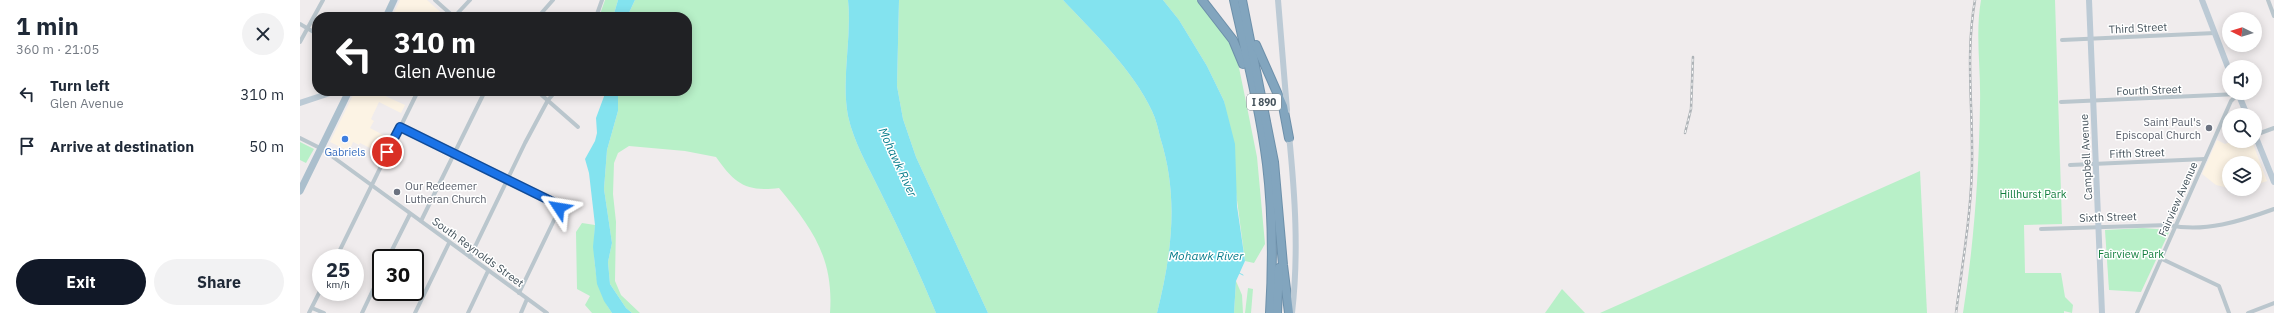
<!DOCTYPE html>
<meta charset="utf-8">
<style>
:root{--surface:#fff;--page:#f2f2f3;--text:#1f2937;--muted:#747a83;--accent:#111827}
body{margin:0;font-family:"IBM Plex Sans",sans-serif;background:var(--page);color:var(--text);height:100vh;display:flex;flex-direction:column;font-size:15px;white-space:nowrap}
*{box-sizing:border-box;margin:0}
p{font-size:13px;color:var(--muted)}
.icon{flex:none;width:22px;height:22px;fill:none;stroke:currentColor;stroke-width:2;stroke-linecap:round;stroke-linejoin:round}
.map{position:relative;flex:1;overflow:hidden}
.panel{display:flex;flex-direction:column;background:var(--surface);width:300px}
.panel>*{flex:none}
.hud{position:absolute;left:12px;top:12px;width:380px;height:84px;border-radius:16px;box-shadow:0 2px 10px #0003;background:#202124;color:#fff;overflow:hidden}
.needle{width:26px;rotate:275deg}
.buttons{position:absolute;left:1922px;top:12px;display:grid;gap:8px}
.buttons a{display:grid;place-items:center;width:40px;height:40px;border-radius:50%;background:var(--surface);box-shadow:0 2px 10px #0003;font-size:20px}
.speed{position:absolute;left:12px;top:249px;display:flex;gap:8px;font-size:20px;font-weight:700;text-align:center}
.speed>*{display:grid;place-content:center;width:52px;height:52px;border-radius:50%;background:var(--surface);box-shadow:0 2px 10px #0003;line-height:1}
.speed small{font-size:10px;font-weight:400}
.speed .limit{border:2px solid #111;border-radius:6px;background:#fff;color:#111}
.pin{position:absolute;display:grid;place-items:center;width:34px;height:34px;color:#fff;margin:-17px;border:2px solid #fff;border-radius:50%;box-shadow:0 1px 4px #0007}
.me{position:absolute;width:44px;margin:-22px;rotate:303deg;stroke-linejoin:round;filter:drop-shadow(0 0 3px #0008)}
.turn{display:flex;align-items:center;gap:14px;height:84px;padding:0 16px;font-size:18px}
.turn .icon{width:52px;height:52px;stroke-width:2.5}
.turn b{display:block;font-size:28px;line-height:34px}
.round{display:grid;place-items:center;flex:none;width:42px;height:42px;border-radius:21px;background:var(--page)}
.head{display:flex;align-items:center;justify-content:space-between;height:68px;padding:0 16px}
h1{font-size:24px;font-weight:700;line-height:30px}
.action{display:flex;gap:8px;margin-top:auto;padding:8px 16px}
.action a{flex:1;height:46px;border-radius:24px;background:var(--accent);color:#fff;font-size:16px;font-weight:700;line-height:46px;text-align:center}
.action a+a{background:var(--page);color:var(--text)}
ul{padding:0;list-style:none}
li{display:flex;align-items:center;gap:12px;height:52px;padding:0 16px}
li div{flex:1}
li b{display:block;font-size:15px}
li em{font-style:normal}
main{display:flex;flex:1;min-height:0}
.map>svg:first-child{display:block}
</style>
<main>
<section class="panel">
<div class="head"><div><h1>1 min</h1><p>360 m · 21:05</p></div><a class="round"><svg class="icon" aria-label="close" viewBox="0 0 24 24"><path d="M6 6l12 12M18 6L6 18"/></svg></a></div>
<ul>
<li><svg class="icon" aria-label="left" viewBox="0 0 24 24"><path d="M17 20v-9H6M10 6l-5 5 5 5"/></svg><div><b>Turn left</b><p>Glen Avenue</p></div><em>310 m</em></li>
<li><svg class="icon" aria-label="arrive" viewBox="0 0 24 24"><path d="M6 21V4h12l-3 4 3 4H6"/></svg><div><b>Arrive at destination</b></div><em>50 m</em></li>
</ul>
<div class="action"><a>Exit</a><a>Share</a></div>
</section>
<div class="map">
<svg width="1974" height="313" viewBox="0 0 1974 313">
<rect width="100%" height="100%" fill="#f0eced"/>
<!-- commercial -->
<g fill="#fcf3e4">
<polygon points="100,0 127,0 146,17 92,17"/>
<polygon points="55,91 84,91 83,95 105,105 101,113 79,102 71,119 74,121 70,128 89,138 82,154 60,143 59,145 53,142 49,151 30,142"/>
<polygon points="1917,140 1925,144 1933,141 1952,141 1967,181 1955,185 1955,163 1929,163 1929,188 1916,185 1902,174"/>
</g>
<!-- green -->
<g fill="#b8f0c8">
<polygon points="305,0 318,0 313,17 299,17"/>
<path d="M335,0H548C552,38 541,78 548,116C554,143 568,166 580,191C600,231 619,272 636,313H530C534,258 512,228 479,188C446,192 435,184 416,157L385,151L329,146L318,153L314,163L313,194L316,222L315,281L321,295L340,313H332L326,308L310,284L308,262L312,243L304,189L307,150L318,111V91H387V17H327Z"/>
<path d="M599,0H763C794,33 833,70 852,111C856,119 858,128 860,137C879,196 872,253 857,313H688L616,157L603,119L597,86Z"/>
<polygon points="863,0 897,0 928,38 937,58 945,97 957,157 965,244 954,263 945,261 924,101 907,66 879,20"/>
<path d="M1681,0H1755L1762,224L1724,225L1725,273H1761L1765,297L1773,305L1772,313L1764,311V313H1663C1674,244 1679,173 1680,103C1681,69 1675,34 1681,0Z"/>
<polygon points="0,142 14,149 6,163 0,160"/>
<polygon points="1620,171 1627,313 1300,313"/>
<path d="M282,223L295,225C293,257 293,286 312,313H292L285,305L290,296L277,289L276,232Z"/>
<polygon points="1843,228 1870,230 1841,292 1809,290 1805,230"/>
<polygon points="936,281 942,295 943,313 934,313"/>
<polygon points="948,288 953,289 951,313 945,313"/>
<polygon points="1262,289 1285,313 1245,313"/>
</g>
<!-- water -->
<g fill="#83e3ef">
<polygon points="318,0 335,0 327,17 313,17"/>
<path d="M548,0H599L597,86L603,119L616,157L688,313H636C619,272 600,231 580,191C568,166 554,143 548,116C541,78 552,38 548,0Z"/>
<path d="M763,0H863L879,20L907,66L924,101L935,144L937,206L945,261L936,281L934,313H857C872,253 879,196 860,137C858,128 856,119 852,111C833,70 794,33 763,0Z"/>
<polygon points="306,91 318,91 318,111 307,150 304,189 312,243 308,262 310,284 326,308 332,313 312,313 304,301 297,284 293,247 295,225 289,173 285,159 295,141 297,133 296,118"/>
</g>
<g fill="none" stroke-linecap="round" stroke-linejoin="round">
<!-- stream -->
<polyline stroke="#83e3ef" stroke-width="1" points="939,273 943,275"/>
<!-- highway casing -->
<g stroke="#6d90aa" stroke-width="10">
<g id="highway">
<polyline points="902,0 933,40 943,64"/>
<path d="M934,0C946,54 960,109 967,164C973,214 973,263 970,313"/>
<polyline points="942,0 974,162 983,265 989,313"/>
<polyline points="956,45 983,106 989,138"/>
<polyline points="977,313 979,268"/>
</g>
</g>
<!-- street -->
<g stroke="#bac6cd" stroke-width="4">
<polyline points="135,0 154,17"/>
<polyline points="1968,0 1974,16"/>
<polyline points="154,17 170,0"/>
<polyline points="238,17 253,0"/>
<polyline points="296,17 302,0"/>
<polyline points="0,24 17,34"/>
<polyline points="1762,40 1915,33"/>
<polyline points="0,42 23,0"/>
<polyline points="237,91 278,127"/>
<polyline points="1761,102 1938,94"/>
<polyline points="100,127 259,206 258,212 219,293"/>
<polyline points="1955,135 1974,128"/>
<polyline points="0,138 22,149 247,313"/>
<polyline points="1770,165 1905,159"/>
<polyline points="121,221 185,91"/>
<path d="M1741,229L1869,225C1904,233 1941,221 1974,209"/>
<polyline points="170,257 225,143 248,100 256,91"/>
<polyline points="36,258 118,91"/>
<polyline points="88,258 110,214"/>
<polyline points="1862,259 1919,286 1929,313"/>
<polyline points="12,308 24,313"/>
<polyline points="9,313 21,289"/>
<polyline points="62,313 81,273"/>
<polyline points="115,313 149,243"/>
<polyline points="168,313 188,271"/>
<polyline points="221,313 227,299"/>
<polyline points="1837,313 1931,101 1938,94"/>
<polyline points="1948,313 1974,303"/>
</g>
<!-- secondary -->
<g stroke="#bccad5" stroke-width="6">
<polyline points="978,0 987,110"/>
<polyline points="1789,0 1802,313"/>
<polyline points="1902,0 1929,70"/>
<polyline points="1938,93 1947,115"/>
<polyline points="0,103 36,91"/>
<path d="M989,135C995,195 999,253 992,313"/>
<polyline points="1955,135 1974,182"/>
</g>
<!-- primary -->
<g stroke="#abbfcd" stroke-width="7">
<polyline points="86,17 94,0"/>
<polyline points="0,191 49,91"/>
</g>
<!-- highway -->
<use href="#highway" stroke="#82a5be" stroke-width="8"/>
<!-- rail casing -->
<g stroke="#aeb3b7" stroke-width="2.5">
<g id="rail">
<polyline points="1385,133 1391,109 1393,57"/>
<path d="M1656,313C1663,259 1673,204 1672,149C1672,99 1666,50 1675,0"/>
</g>
</g>
<!-- rail -->
<use href="#rail" stroke="#fff" stroke-width="1" stroke-dasharray="3" stroke-linecap="butt"/>
</g>
<g fill="none" stroke-linecap="round" stroke-linejoin="round">
<!-- route casing -->
<g stroke="#114b97" stroke-width="10">
<polyline id="route" points="87,152 100,127 257,204 259,208"/>
</g>
<!-- route -->
<use href="#route" stroke="#1a73e8" stroke-width="7"/>
</g>
<!-- markers -->
<g fill="#6b7280" stroke="#fff" stroke-width="1.5">
<circle cx="1909" cy="128" r="4"/>
<circle cx="97" cy="192" r="4"/>
</g>
<circle fill="#3f7fe0" stroke="#fff" stroke-width="1.5" cx="45" cy="139" r="4"/>
<g text-anchor="middle" dominant-baseline="central" stroke-width="3" stroke-linejoin="round" paint-order="stroke">
<!-- shield labels -->
<rect fill="#fff" stroke="#7c868c" stroke-width="1" x="947" y="94" width="34" height="16" rx="3"/>
<g font-size="10" font-weight="bold" fill="#44525b">
<text x="964" y="102">I 890</text>
</g>
<!-- street labels -->
<g font-size="11" fill="#44525b" stroke="#fff">
<text transform="translate(1838 28) rotate(-3)">Third Street</text>
<text transform="translate(1849 90) rotate(-2)">Fourth Street</text>
<text transform="translate(1837 153) rotate(-2)">Fifth Street</text>
<text transform="translate(1786 157) rotate(-93)">Campbell Avenue</text>
<text transform="translate(1878 199) rotate(-66)">Fairview Avenue</text>
<text transform="translate(1808 217) rotate(-2)">Sixth Street</text>
<text transform="translate(178 252) rotate(36)">South Reynolds Street</text>
</g>
<!-- worship labels -->
<g font-size="11" fill="#5b616d" stroke="#fff" text-anchor="end">
<text x="1901" y="122">Saint Paul's<tspan x="1901" dy="13">Episcopal Church</tspan></text>
<text x="105" y="186" text-anchor="start">Our Redeemer<tspan x="105" dy="13">Lutheran Church</tspan></text>
</g>
<!-- shop labels -->
<g font-size="11" fill="#366cbe" stroke="#fff">
<text x="45" y="152">Gabriels</text>
</g>
<!-- park labels -->
<g font-size="11" fill="#137e3e" stroke="#fff">
<text x="1733" y="194">Hillhurst Park</text>
<text x="1831" y="254">Fairview Park</text>
</g>
<!-- water labels -->
<g font-size="12" font-style="italic" fill="#087d8c" stroke="#fff">
<text transform="translate(598 162) rotate(65)">Mohawk River</text>
<text x="906" y="255">Mohawk River</text>
</g>
</g>
</svg>
<div class="buttons">
<a><svg class="needle" viewBox="-14 -14 28 28"><path d="M0-13l5 13h-10z" fill="#e53935"/><path d="M0 13l5-13h-10z" fill="#747a83"/></svg></a>
<a><svg class="icon" aria-label="sound" viewBox="0 0 24 24"><path d="M4 9h4l5-4v14l-5-4H4zM17 9q2 3 0 6"/></svg></a>
<a><svg class="icon" aria-label="search" viewBox="0 0 24 24"><circle cx="10" cy="10" r="6"/><path d="M15 15l6 6"/></svg></a>
<a><svg class="icon" aria-label="layers" viewBox="0 0 24 24"><path d="M12 4l9 5-9 5-9-5zM3 14l9 5 9-5"/></svg></a>
</div>
<div class="speed"><div>25<small>km/h</small></div><div class="limit">30</div></div>
<div class="pin" style="left:87px;top:152px;background:#d93025"><svg class="icon" aria-label="arrive" viewBox="0 0 24 24"><path d="M6 21V4h12l-3 4 3 4H6"/></svg></div>
<svg class="me" style="left:259px;top:208px" viewBox="-20 -20 40 40"><path d="M0-17L14 15 0 8-14 15z" fill="#1a73e8" stroke="#fff" stroke-width="4"/></svg>
<div class="hud">
<div class="turn"><svg class="icon" aria-label="left" viewBox="0 0 24 24"><path d="M17 20v-9H6M10 6l-5 5 5 5"/></svg><div><b>310 m</b>Glen Avenue</div></div>
</div>
</div>
</main>
